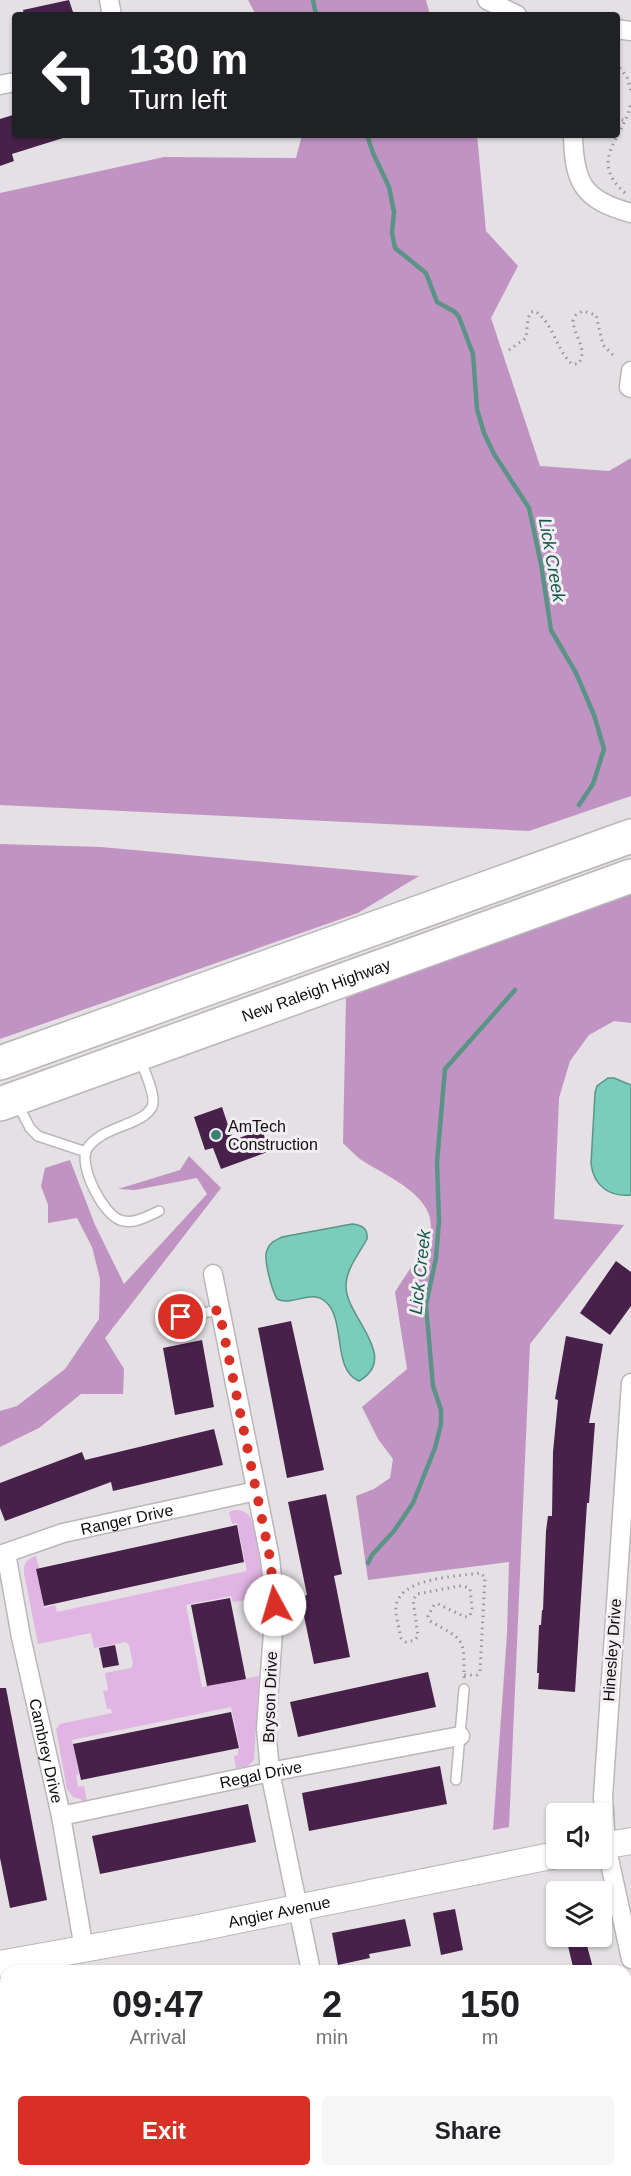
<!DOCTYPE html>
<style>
:root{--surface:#fff;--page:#f6f6f6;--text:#202124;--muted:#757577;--accent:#d93025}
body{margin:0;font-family:Arial,sans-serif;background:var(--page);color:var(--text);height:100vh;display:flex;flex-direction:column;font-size:22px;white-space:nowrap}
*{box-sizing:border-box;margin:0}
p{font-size:20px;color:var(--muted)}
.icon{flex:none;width:33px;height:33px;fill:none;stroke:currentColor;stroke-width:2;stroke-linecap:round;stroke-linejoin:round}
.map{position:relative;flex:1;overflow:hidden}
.details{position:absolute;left:0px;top:1965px;width:632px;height:212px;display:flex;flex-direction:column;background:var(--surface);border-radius:18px 18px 0 0;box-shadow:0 2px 4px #0004}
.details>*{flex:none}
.guide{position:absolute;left:12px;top:12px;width:608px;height:126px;border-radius:6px;box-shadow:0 2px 4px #0004;background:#202124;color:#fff;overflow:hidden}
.tools{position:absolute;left:546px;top:1803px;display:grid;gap:12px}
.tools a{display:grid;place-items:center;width:66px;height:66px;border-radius:6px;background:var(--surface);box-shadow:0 2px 4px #0004;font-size:30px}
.pin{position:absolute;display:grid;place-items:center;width:51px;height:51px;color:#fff;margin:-26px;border:3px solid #fff;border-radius:50%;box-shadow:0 2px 6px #0007}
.me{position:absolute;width:66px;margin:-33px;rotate:354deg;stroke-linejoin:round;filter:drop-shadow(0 0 4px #0008)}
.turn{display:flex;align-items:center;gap:21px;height:126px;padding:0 18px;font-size:27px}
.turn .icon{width:78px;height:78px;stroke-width:2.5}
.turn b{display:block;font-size:42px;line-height:51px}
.eta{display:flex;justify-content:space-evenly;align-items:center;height:102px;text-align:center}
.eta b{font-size:36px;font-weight:700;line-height:42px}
.cta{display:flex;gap:12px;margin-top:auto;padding:12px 18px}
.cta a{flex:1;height:69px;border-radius:6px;background:var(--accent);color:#fff;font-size:24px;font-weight:700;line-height:69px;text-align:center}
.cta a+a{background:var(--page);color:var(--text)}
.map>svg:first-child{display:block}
</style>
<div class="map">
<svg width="631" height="2176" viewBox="0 0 631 2176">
<rect width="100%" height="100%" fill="#e4e0e4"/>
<!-- green -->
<path fill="#e0b4e3" d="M234,1510C240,1510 247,1511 250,1517C257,1528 263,1582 264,1597L233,1602L231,1596L186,1605L202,1687L259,1676L254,1760L248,1766L236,1768L234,1756L238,1755V1749L240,1748L231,1707L72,1740L79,1774L76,1775L78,1787L84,1786L87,1801L82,1802L81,1799L73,1797L67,1789L56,1729L60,1724L112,1713L111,1709H107L103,1691L108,1690L105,1673L131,1668L133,1664L129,1645L126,1642L94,1648L91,1633L38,1644L24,1573C23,1564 27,1559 36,1556L39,1568L36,1569L44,1608L55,1605L57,1612L247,1571L237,1523L232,1524L229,1512Z"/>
<!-- forest -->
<g fill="#c093c3">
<polygon points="248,0 426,0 430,15 256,15"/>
<polygon points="302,135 477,135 486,231 518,266 491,318 540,466 609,471 631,458 631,796 529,831 0,805 0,193 164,157 296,158"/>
<polygon points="0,844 101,847 419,876 358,913 0,1039"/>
<path d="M631,893V1023L614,1021L589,1035L570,1061L559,1098L554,1219L624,1225L530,1344L509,1827L493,1830L507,1634L509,1562L368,1580L356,1496L374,1489L390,1478L393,1459L378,1439L362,1407L407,1369L395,1292C404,1277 424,1250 429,1236C442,1197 383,1175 360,1159C354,1154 348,1148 343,1143L346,998Z"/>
<polygon points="189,1156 221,1188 105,1338 124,1369 123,1394 81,1394 39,1428 0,1447 0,1411 17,1406 65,1369 99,1319 100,1279 92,1247 77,1218 48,1223 48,1205 41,1186 45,1168 70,1160 95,1225 124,1284 207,1194 197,1178 135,1190 118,1189 180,1170"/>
</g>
<!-- water -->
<g fill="#7bcdbb" stroke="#5b9487" stroke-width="1.5">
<path d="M608,1078H614L631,1085V1195C609,1197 594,1186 591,1164L595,1093L597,1086Z"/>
<path d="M352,1224C362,1225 368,1228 367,1239C359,1254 346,1269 346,1286C345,1316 401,1357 359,1381C332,1370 346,1320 326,1302C312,1288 292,1307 277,1299C272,1290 263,1259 267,1250C269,1243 276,1240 282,1237Z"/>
</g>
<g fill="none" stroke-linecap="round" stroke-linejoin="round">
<!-- stream -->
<g stroke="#5b9487" stroke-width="4.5">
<polyline points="313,0 316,15"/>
<polyline points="367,135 373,153 389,187 394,212 392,233 395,248 426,273 437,302 455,312 459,317 473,354 477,409 484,433 494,454 529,508 541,564 551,630 576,673 594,715 604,749 593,784 579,805"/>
<polyline points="368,1563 372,1555 394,1531 413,1503 435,1448 441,1424 441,1410 433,1386 426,1305 436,1258 439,1221 437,1162 445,1069 515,990"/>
</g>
</g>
<!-- building -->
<g fill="#47214a">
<polygon points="69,0 74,15 24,15 23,10"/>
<polygon points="13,115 15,135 63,135 63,138 12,154 14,161 0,166 0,119"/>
<polygon points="222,1107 233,1140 262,1130 270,1151 221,1169 213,1148 205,1150 194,1117"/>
<polygon points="616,1261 631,1272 631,1306 610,1335 580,1313"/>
<polygon points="291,1321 324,1470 287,1478 258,1328"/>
<polygon points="566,1336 603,1344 589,1423 595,1423 589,1503 587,1503 575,1692 538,1689 539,1673 537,1673 539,1625 541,1625 542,1610 543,1610 546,1531 548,1516 552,1516 553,1452 558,1400 555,1399"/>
<polygon points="202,1340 214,1407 175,1415 163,1348"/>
<polygon points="214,1429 223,1465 113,1491 111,1482 5,1521 0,1508 0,1483 82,1452 85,1460"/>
<polygon points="326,1494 342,1574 334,1576 350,1657 314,1664 300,1597 307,1595 288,1502"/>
<polygon points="237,1525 244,1562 44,1606 36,1569"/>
<polygon points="230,1598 246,1679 207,1686 191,1605"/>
<polygon points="115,1645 119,1665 103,1668 99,1648"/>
<polygon points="428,1672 436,1707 298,1737 290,1702"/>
<polygon points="0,1688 6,1688 47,1900 10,1908 0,1858"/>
<polygon points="231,1712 239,1748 81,1780 73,1744"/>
<polygon points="440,1766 447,1804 309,1831 302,1793"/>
<polygon points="248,1804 256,1842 100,1874 92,1836"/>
<polygon points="455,1909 463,1950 441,1955 433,1913"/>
<polygon points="405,1919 411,1946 369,1954 370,1958 338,1965 332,1933"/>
<polygon points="585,1938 593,1968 574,1971 567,1942"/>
</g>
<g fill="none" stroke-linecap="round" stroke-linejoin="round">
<!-- lane casing -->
<g stroke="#bab6ba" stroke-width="12">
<g id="lane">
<path d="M140,1059C144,1070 157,1097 152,1107C142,1126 101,1126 87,1149C78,1166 103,1214 120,1220C133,1225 148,1216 159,1211"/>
<polyline points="17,1103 30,1128 38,1136 86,1152"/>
<polyline points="181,1317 219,1310"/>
<polyline points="456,1780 464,1689"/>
</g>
</g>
<!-- street casing -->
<g stroke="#bab6ba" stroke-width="21">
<g id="street">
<polyline points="109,0 112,15"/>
<polyline points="487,0 517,15"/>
<polyline points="616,29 631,31"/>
<polyline points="0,85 15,82"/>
<path d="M573,135C574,183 583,200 631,213"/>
<polyline points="631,371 629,387 631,388"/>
<polyline points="213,1274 270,1558 275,1605 266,1728 270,1772 311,1971"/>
<polyline points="631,1383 603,1797 606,1845 631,1959"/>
<path id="s1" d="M6,1553L21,1637L61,1816L84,1949"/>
<path id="s2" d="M0,1555L63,1533L256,1491"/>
<path id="s3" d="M61,1816L270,1772L460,1736"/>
<polyline points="626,2085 631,2081"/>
<polyline points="190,2176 217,2170"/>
</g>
</g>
<!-- secondary casing -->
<g stroke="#bab6ba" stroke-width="28">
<g id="secondary">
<polyline points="602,1846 631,1841"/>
<path id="s4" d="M0,1964L194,1929L556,1855"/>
</g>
</g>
<!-- highway casing -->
<g stroke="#bab6ba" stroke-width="36">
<g id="highway">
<polyline points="0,1063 631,836"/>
<path id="s5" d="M0,1104L631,876"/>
</g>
</g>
<!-- path -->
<g stroke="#989598" stroke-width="3" stroke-dasharray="1.5 4.5" stroke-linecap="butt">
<polyline points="616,63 627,77 631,91"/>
<polyline points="616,118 626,121"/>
<path d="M625,193C586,158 626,138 631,101"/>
<path d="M509,350L526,338L528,318L531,312L535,311C554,324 556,350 572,364H578C589,351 574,336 573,321L576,315L583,311L596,315L603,345L613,355"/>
<path d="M464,1678C464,1637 465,1641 430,1621L428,1616L434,1605L438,1604L465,1617L470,1616L472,1608L470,1589L464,1586H459L417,1594L413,1600L418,1636L415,1640L406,1642L401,1638L400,1634C399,1626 395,1615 396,1606C401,1577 456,1577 480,1573L485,1577L480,1672L477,1675H464"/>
</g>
<!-- lane -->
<use href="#lane" stroke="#fff" stroke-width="9"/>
<!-- street -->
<use href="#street" stroke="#fff" stroke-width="18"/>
<!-- secondary -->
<use href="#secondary" stroke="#fff" stroke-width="26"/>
<!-- highway -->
<use href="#highway" stroke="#fff" stroke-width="33"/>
</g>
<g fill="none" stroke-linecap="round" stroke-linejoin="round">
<!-- route -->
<polyline stroke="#d93025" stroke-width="10" stroke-dasharray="0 18" points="181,1317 219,1310 270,1558 275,1605"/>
</g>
<!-- markers -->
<circle fill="#3e8174" stroke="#f1edf1" stroke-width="2" cx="216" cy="1135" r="6"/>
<g text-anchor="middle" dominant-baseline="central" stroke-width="6" stroke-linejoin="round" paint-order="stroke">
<!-- street labels -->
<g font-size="16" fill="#0f0e0f" stroke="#f1edf1">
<text stroke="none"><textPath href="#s5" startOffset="336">New Raleigh Highway</textPath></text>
<text stroke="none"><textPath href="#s2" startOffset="132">Ranger Drive</textPath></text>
<text transform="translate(612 1650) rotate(-86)">Hinesley Drive</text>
<text transform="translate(270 1697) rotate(-88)">Bryson Drive</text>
<text stroke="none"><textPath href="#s1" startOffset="202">Cambrey Drive</textPath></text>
<text stroke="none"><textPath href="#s3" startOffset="204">Regal Drive</textPath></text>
<text stroke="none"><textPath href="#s4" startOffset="284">Angier Avenue</textPath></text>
</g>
<!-- poi labels -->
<g font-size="16" fill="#0f0e0f" stroke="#f1edf1" text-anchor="start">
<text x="228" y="1126">AmTech<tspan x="228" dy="18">Construction</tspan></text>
</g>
<!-- water labels -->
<g font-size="18" font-style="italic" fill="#14594d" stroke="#f1edf1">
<text transform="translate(552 560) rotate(80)">Lick Creek</text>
<text transform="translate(420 1272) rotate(-84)">Lick Creek</text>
</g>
</g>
</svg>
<div class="tools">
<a><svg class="icon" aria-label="sound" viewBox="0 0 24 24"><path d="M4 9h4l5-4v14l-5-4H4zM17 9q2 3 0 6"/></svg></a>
<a><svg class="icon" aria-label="layers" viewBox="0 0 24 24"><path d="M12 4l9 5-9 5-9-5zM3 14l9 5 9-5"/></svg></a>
</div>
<div class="pin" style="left:181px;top:1317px;background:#d93025"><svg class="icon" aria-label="arrive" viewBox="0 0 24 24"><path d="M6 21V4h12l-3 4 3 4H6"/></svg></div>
<svg class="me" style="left:275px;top:1605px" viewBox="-20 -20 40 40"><circle r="19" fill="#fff"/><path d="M0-13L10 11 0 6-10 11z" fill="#d93025"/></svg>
<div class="guide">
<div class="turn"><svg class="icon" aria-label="left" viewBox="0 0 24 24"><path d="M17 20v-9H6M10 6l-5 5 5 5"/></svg><div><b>130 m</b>Turn left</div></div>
</div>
<section class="details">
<div class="eta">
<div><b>09:47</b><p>Arrival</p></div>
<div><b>2</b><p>min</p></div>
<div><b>150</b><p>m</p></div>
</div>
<div class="cta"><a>Exit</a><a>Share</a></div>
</section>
</div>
